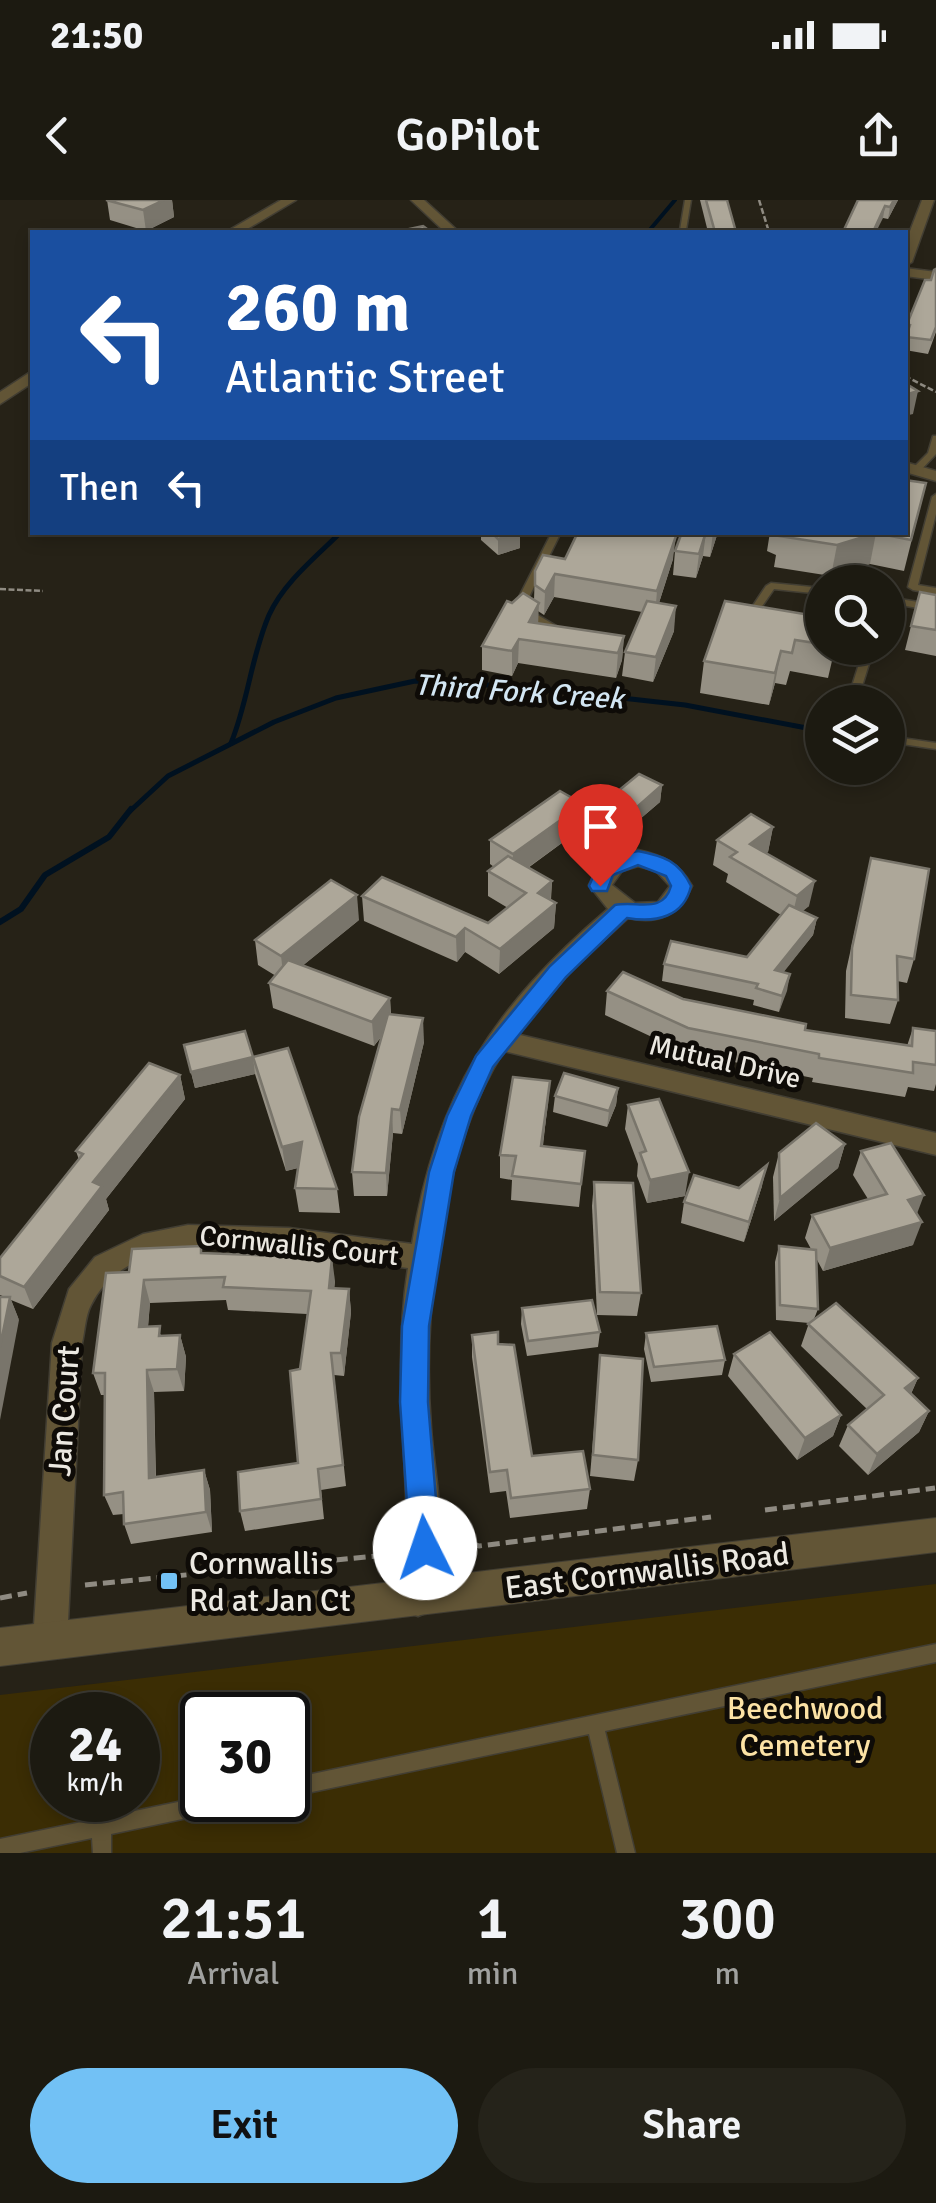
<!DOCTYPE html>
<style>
:root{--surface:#1c1a11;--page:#25231a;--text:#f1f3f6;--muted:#a0a19f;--line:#3a3831;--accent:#72c1f5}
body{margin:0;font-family:Signika,sans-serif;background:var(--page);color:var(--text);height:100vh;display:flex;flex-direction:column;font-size:38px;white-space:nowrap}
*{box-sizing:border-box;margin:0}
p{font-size:32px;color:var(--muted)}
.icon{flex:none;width:55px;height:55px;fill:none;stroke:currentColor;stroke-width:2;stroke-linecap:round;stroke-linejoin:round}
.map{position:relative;height:1653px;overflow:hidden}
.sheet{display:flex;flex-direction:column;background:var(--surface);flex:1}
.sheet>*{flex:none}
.hud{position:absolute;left:30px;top:30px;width:878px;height:305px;border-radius:0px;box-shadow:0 5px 15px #0003,0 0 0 2px var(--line);background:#1a4fa0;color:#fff;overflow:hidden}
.fabs{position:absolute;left:805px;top:365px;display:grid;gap:20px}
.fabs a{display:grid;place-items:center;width:100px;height:100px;border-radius:50%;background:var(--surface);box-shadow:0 5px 15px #0003,0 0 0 2px var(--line);font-size:50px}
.speed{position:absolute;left:30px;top:1492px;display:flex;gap:20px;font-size:50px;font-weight:700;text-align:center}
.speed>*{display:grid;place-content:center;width:130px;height:130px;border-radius:50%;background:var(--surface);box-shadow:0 5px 15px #0003,0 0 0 2px var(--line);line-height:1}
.speed small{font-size:25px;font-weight:400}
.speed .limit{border:5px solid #111;border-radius:15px;background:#fff;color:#111}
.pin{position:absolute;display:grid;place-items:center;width:85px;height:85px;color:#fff;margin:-102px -42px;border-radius:50% 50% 50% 0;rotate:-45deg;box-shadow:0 0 10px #0007}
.pin .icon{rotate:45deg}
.me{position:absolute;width:110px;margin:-55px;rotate:356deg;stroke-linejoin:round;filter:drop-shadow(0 0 8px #0008)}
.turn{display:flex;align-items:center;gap:35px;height:210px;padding:0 30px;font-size:45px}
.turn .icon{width:130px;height:130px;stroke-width:2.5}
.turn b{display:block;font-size:70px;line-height:85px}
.then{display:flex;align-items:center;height:95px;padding:0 30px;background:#0003;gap:20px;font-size:38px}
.eta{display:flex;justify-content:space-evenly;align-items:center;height:170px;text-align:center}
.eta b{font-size:60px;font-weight:600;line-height:70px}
.button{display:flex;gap:20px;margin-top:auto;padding:20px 30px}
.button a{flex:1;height:115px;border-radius:60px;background:var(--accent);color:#111;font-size:40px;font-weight:600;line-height:115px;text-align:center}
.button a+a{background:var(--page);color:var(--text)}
.status{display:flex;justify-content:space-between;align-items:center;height:70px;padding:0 50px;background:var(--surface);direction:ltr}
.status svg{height:28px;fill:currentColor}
header{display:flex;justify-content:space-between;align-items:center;height:130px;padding:0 30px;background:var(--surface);font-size:45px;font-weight:600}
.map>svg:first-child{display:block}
</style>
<div class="status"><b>21:50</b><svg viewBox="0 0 49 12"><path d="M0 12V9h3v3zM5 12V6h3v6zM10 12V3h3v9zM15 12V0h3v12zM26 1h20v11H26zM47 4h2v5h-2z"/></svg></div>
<header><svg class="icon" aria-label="back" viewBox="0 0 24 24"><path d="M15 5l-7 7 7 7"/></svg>GoPilot<svg class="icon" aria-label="share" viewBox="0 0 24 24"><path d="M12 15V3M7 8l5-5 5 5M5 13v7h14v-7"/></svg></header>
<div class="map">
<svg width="936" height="1653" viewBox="0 0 936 1653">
<rect width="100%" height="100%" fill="#262217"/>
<!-- green -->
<path fill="#3b2d04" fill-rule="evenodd" d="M936,1384V1653H0V1495ZM52,1515H138V1600H52ZM202,1515H288V1600H202Z"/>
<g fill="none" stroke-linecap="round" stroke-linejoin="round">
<!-- stream-far2 -->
<polyline stroke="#001120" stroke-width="4" points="648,32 675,0"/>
<!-- stream-far1 -->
<g stroke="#001120" stroke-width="5">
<path d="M231,543C248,502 251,457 269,415C284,382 316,357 341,332"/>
<polyline points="129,612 168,576 274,522 336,498 415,481 522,487 685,505 812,529"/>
</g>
<!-- stream -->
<polyline stroke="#001120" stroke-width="6" points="0,722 21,709 45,675 109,637 131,609"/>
<!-- service casing -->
<g stroke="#423e33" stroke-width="3">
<g id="service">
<polygon points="685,0 691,0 686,30 699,32 663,32 666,30 680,30"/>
<polygon points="933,236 936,236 936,254 919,272 913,272 913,268 928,253"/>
<polygon points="936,294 936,314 918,385 936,388 936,394 913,390 908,387 932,297"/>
<polygon points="552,332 561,332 527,401 529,410 558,427 560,429 555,432 522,413 517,401"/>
<polygon points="771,383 822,388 822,394 774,389 756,415 750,415 748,413 766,386"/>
<polygon points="900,399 936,405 936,411 900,405 888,408 888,402"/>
<polygon points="864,448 874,448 857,502 847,502"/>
<polygon points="888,536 936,543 936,549 888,542"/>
<polygon points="936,1444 936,1462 605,1531 635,1653 617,1653 589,1534 288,1597 288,1579"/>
<polygon points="202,1597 202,1600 239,1600 236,1606 230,1609 111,1634 111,1653 93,1653 92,1638 20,1653 0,1653 0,1639"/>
</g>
</g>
<!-- minor casing -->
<g stroke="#423e33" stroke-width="3">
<g id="minor">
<polygon points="281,0 296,0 242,32 226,32"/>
<polygon points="411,0 424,0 459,32 445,32"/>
<polygon points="922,0 934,0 912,62 905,66 905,44"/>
<polygon points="905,68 936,72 936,80 905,76"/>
<polygon points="32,171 32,183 0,204 0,192"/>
<polygon points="905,262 936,271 936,281 905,272"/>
<path d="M638,650C664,656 679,663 692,686C679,715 659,725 628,718L574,768L516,834L936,933V955L504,851C441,948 422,1114 431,1228C435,1285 453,1356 430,1411L418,1416L406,1411C396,1387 407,1352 407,1326C405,1237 394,1157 408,1068C324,1058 138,1008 91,1105C85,1116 85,1131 82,1143L67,1441L62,1453L50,1458L38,1453L33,1441L52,1143L69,1089L95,1057L143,1034L188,1025L289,1028L412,1044C436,894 493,807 608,709L589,685C599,661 613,656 638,650ZM638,666L656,671L670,686L658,702L635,703L612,685L622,671Z"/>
</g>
</g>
<!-- tertiary casing -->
<g stroke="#423e33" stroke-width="2">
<polygon id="tertiary" points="936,1318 936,1352 0,1466 0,1428"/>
</g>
<!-- path-far1 -->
<g stroke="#8f8b82" stroke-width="2.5" stroke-dasharray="6 2.5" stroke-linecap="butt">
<polyline points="759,0 769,32"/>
<polyline points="905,176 936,192"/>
<polyline points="0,389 43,391"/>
</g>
<!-- path -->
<g stroke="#8f8b82" stroke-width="5" stroke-dasharray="12 6" stroke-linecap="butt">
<polyline points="765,1310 935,1288"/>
<polyline points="456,1345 461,1339 479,1346 711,1317"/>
<polyline points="85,1385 376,1356 388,1345 393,1350"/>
<polyline points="0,1398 27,1393"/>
</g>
<!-- service -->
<use href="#service" fill="#625536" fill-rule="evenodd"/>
<!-- minor -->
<use href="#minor" fill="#625536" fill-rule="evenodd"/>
<!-- tertiary -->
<use href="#tertiary" fill="#625536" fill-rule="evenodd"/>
</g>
<!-- wall -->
<g fill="#959084">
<polygon points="107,0 172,0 174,17 146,31 110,20"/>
<polygon points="700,0 727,0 736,32 708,32"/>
<polygon points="858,0 898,0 888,19 883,18"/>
<polygon points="936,66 936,132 928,154 905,150 907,124 936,69"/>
<polygon points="926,283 904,371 870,364 831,376 774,367 776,355 767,351 770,332 905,332"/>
<polygon points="481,332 520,332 520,348 498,355 481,340"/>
<polygon points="682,332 718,332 710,357 703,356 696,378 673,375 675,351"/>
<polygon points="565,359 673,359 659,403 674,431 653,482 622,476 625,452 642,412 554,397 544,415 538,411 538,423 624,436 622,460 616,478 518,463 512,476 482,470 482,446 512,403 534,400 535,371"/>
<polygon points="936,395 936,456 905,450 911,426"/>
<polygon points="822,417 822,448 835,448 828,478 790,471 786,485 775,483 769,505 700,493 704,461"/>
<polygon points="662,585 660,602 626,631 619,628 610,636 582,622 584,605 612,596"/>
<polygon points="773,627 768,652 766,653 809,706 802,711 817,718 813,735 783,772 790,774 779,812 753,805 754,800 662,781 664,764 747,757 781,715 726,682 728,674 713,665 717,640"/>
<polygon points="581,629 528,668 552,681 551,700 556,703 554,728 499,774 465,752 457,762 364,721 362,696 488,723 508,708 488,696 488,671 494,667 490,664 490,640"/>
<polygon points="871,658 914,759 907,783 897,781 898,800 890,824 845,818 846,771"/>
<polygon points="359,720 302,766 390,798 391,814 424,842 402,934 393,933 387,996 354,996 352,972 382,836 374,846 273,808 269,783 276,776 258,765 255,740"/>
<polygon points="607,791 683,799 805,830 907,846 913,828 936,831 936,884 934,891 908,887 905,897 812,882 813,878 684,852 605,815"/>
<polygon points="184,845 253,856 337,989 340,1013 299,1012 295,988 298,968 286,971 255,874 195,888"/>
<polygon points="180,875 185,899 106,999 109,1010 33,1109 11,1100 19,1120 5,1097 0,1095 0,1058 79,960 76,951"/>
<polygon points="550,881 543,946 585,951 579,1007 511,1000 512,980 500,978 500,955"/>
<polygon points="618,888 616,905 607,927 553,912 555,896"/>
<polygon points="628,905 685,996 647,1003 637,976 638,964 625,929"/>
<polygon points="845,944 838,968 774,1021 773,977 779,953"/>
<polygon points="861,951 917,1013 913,1045 823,1071 816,1058 818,1109 814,1119 918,1178 911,1194 929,1211 919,1232 868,1275 839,1246 848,1225 867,1209 801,1146 809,1123 776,1120 775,1062 779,1046 811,1049 805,1038 812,1015 868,999 853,975"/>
<polygon points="594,982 641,1093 637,1116 597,1115 592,1006"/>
<polygon points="762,986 744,1042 681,1023 684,1002 739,988"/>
<polygon points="203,1053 335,1081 334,1089 349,1089 351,1112 344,1176 334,1175 346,1286 321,1290 324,1319 245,1331 240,1311 298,1263 300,1169 307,1114 228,1110 226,1100 150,1103 148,1127 163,1136 180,1135 186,1157 184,1191 154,1192 156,1277 204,1270 210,1290 212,1332 131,1344 124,1324 124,1314 113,1315 104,1295 105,1195 101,1195 93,1173 129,1072"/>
<polygon points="522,1108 600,1132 598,1147 527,1156 521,1124"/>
<polygon points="646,1133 725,1160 722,1175 651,1182 644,1149"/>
<polygon points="472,1135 498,1144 532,1256 590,1289 587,1309 510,1318 506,1291 490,1293 472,1157"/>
<polygon points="734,1154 841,1215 833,1236 797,1260 728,1176"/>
<polygon points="600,1155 638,1260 634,1281 590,1276"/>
</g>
<!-- shaded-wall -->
<g fill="#79756b">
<polygon points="164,0 172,0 174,17 146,31 143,10"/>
<polygon points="894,0 898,0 888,19 890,7"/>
<polygon points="885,6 883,18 876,32 873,32"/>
<polygon points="918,191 913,214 905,216 905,195"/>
<polygon points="520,332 520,348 498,355 498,339"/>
<polygon points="706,332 703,356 696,378 699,354"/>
<polygon points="713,332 718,332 710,357"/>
<polygon points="876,333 870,364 831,376 837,345"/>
<polygon points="676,336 673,359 655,415 657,391"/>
<polygon points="555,374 554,397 544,415 545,392"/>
<polygon points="539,403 538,427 529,422"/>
<polygon points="676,406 674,431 653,482 656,457"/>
<polygon points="624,436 622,460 616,478 618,453"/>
<polygon points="519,439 518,463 512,476 512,451"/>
<polygon points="781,451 775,483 769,505 775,473"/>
<polygon points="662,585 660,602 626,631 628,615"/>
<polygon points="583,604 581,629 512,679 513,654"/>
<polygon points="620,611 619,628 610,636 611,619"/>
<polygon points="773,627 768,652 748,668 750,644"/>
<polygon points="552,681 550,706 538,693"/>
<polygon points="815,681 809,706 791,721 797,696"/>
<polygon points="357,695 359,720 284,781 281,756"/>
<polygon points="556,703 554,728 499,774 500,749"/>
<polygon points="817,718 813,735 772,787 775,770"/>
<polygon points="465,728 465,752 457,762 456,737"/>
<polygon points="790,774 787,791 779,812 782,796"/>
<polygon points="390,798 391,823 374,846 372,822"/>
<polygon points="423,818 424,842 402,934 400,910"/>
<polygon points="253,857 255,874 195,888 191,872"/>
<polygon points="180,875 185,899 106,999 109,1010 33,1109 24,1087 93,982"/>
<polygon points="550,881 548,905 539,970 541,946"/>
<polygon points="618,888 616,905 607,927 609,911"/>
<polygon points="392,909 393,933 387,996 386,973"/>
<polygon points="302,942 305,966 286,971 282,947"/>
<polygon points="845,944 838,968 774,1021 780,998"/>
<polygon points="767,965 762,986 744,1042 749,1022"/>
<polygon points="689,972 685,996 647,1003 650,980"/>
<polygon points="924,995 915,1019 908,1000"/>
<polygon points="922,1022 913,1045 823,1071 830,1048"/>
<polygon points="332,1058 335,1081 332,1111 329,1088"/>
<polygon points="144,1080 150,1103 146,1149 139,1127"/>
<polygon points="349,1089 351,1112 344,1176 341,1153"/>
<polygon points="10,1097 19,1120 0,1220 0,1147"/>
<polygon points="180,1135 186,1157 184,1191 177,1169"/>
<polygon points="147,1170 154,1192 156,1299 149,1278"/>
<polygon points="918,1178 908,1200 905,1188"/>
<polygon points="929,1211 919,1232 868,1275 877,1254"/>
<polygon points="841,1215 833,1236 797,1260 805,1238"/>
<polygon points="204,1270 210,1290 212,1332 206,1312"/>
</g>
<!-- building -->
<g fill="#ada799" stroke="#79756b" stroke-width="2.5">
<polygon points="106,0 164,0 143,10"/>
<polygon points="706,0 727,0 736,32 715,32"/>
<polygon points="858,0 894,0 890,7 885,6 873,32 843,32"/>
<polygon points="423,26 431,32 402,32 400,31"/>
<polygon points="936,69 936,127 931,140 906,137 910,125 907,124 925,80 931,80 934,70"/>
<polygon points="905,183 918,191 905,195"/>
<polygon points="905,280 926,283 911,340 876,333 837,345 779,336 780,332 905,332"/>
<polygon points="491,332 520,332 498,339"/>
<polygon points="578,332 654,332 676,336 657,391 555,374 545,392 535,385 535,371 543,355 565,359"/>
<polygon points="682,332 706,332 699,354 675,351"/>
<polygon points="920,392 936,395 936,430 911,426"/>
<polygon points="523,393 539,403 529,422 624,436 618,453 519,439 512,451 482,446 507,401 512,403"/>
<polygon points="647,401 676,406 656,457 625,452"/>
<polygon points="725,401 822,417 822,444 795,440 792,453 781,451 775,473 704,461"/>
<polygon points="639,574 662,585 628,615 620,611 611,619 584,605 601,590 612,596"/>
<polygon points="560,591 583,604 513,654 490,640"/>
<polygon points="751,614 773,627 750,644 815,681 797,696 730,657 737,652 717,640"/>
<polygon points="508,656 552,681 538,693 556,703 500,749 465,728 456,737 362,696 382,677 488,723 526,693 488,671"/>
<polygon points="871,658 929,669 914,759 897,756 898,800 851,795 852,748"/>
<polygon points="331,680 357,695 281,756 255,740"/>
<polygon points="789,705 817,718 775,770 790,774 782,796 756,788 758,784 664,764 671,741 747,757"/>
<polygon points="288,760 390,798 372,822 269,783"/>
<polygon points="623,772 683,799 806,824 805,830 912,846 913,828 936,831 936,865 913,862 913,873 819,858 819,854 688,828 607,791"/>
<polygon points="388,814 423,818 400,910 392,909 386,973 352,972 359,917"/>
<polygon points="245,831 253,857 191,872 184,845"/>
<polygon points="288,848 337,989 295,988 302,942 282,947 253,857"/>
<polygon points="149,863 180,875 93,982 102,986 24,1087 0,1076 0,1058 83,954 76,951"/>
<polygon points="564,873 618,888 609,911 555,896"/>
<polygon points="513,877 550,881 541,946 585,951 581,984 512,976 516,956 500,955"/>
<polygon points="659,899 689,972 650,980 640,953 646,951 628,905"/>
<polygon points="816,923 845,944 780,998 779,953"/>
<polygon points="891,943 924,995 908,1000 922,1022 830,1048 812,1015 887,994 861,951"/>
<polygon points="767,965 749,1022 684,1002 694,975 739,988"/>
<polygon points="594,982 633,983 641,1093 600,1092"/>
<polygon points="201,1046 201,1053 332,1058 329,1088 349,1089 341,1153 331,1153 343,1265 318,1269 321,1299 240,1311 238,1272 298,1263 290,1171 300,1169 311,1091 223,1087 225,1077 144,1080 139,1127 160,1126 159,1136 180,1135 177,1169 147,1170 149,1278 204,1270 206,1312 124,1324 123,1292 104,1295 105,1173 93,1173 106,1073 129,1072 132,1049"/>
<polygon points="779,1046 816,1050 818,1109 780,1105"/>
<polygon points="0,1097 10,1097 0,1147"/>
<polygon points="592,1100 600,1132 528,1141 522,1108"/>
<polygon points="836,1103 918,1178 905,1188 929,1211 877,1254 848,1225 884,1195 808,1124"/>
<polygon points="717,1126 725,1160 654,1167 646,1133"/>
<polygon points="498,1132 498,1144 514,1145 532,1256 583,1251 590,1289 511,1298 507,1270 490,1272 472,1135"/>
<polygon points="770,1132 841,1215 805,1238 734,1154"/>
<polygon points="600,1155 643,1159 638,1260 593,1255"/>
</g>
<!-- route -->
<path fill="#1a73e8" stroke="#114b97" stroke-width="2.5" d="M638,651C664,656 679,661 691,686C684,717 656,723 627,718L566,777L493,867L471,916L454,972L429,1126L428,1202L440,1348L436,1358L425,1363L414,1358L410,1348L400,1202L402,1126L429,972L447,916L476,856L550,766L615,705C636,700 663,715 671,686L666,676L638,665L613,675L607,691H592L589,686C598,660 613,656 638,651Z"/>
<!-- markers -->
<rect fill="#72c1f5" stroke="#0e0b07" stroke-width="4" x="159" y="1371" width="20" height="20" rx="5"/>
<g text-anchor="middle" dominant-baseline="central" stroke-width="10" stroke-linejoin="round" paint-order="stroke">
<!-- street labels -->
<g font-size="28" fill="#ebe8e1" stroke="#0e0b07">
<text transform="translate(725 862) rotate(13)">Mutual Drive</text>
<text transform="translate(299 1046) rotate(6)">Cornwallis Court</text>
</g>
<!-- water labels -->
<g font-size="30" font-style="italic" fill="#d3e6f3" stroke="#0e0b07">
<text transform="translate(519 492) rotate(4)">Third Fork Creek</text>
</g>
<!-- near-street labels -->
<g font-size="32" fill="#ebe8e1" stroke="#0e0b07">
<text transform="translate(64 1211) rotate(-86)">Jan Court</text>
<text transform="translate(647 1371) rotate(-7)">East Cornwallis Road</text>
</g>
<!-- near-poi labels -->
<g font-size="32" fill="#ebe8e1" stroke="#0e0b07" text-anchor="start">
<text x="189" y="1363">Cornwallis<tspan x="189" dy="37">Rd at Jan Ct</tspan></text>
</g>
<!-- near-park labels -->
<g font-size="32" fill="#fce2a5" stroke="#0e0b07">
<text x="805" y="1508">Beechwood<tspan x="805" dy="37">Cemetery</tspan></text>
</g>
</g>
</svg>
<div class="fabs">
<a><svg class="icon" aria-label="search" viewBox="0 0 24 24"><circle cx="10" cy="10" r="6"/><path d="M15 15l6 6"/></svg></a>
<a><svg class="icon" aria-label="layers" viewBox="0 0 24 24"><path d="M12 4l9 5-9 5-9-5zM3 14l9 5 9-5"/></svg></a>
</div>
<div class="speed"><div>24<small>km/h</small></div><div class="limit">30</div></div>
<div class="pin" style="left:600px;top:686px;background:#d93025"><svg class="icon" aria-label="arrive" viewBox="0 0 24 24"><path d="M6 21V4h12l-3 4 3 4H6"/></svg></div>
<svg class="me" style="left:425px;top:1348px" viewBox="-20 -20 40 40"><circle r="19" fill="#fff"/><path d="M0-13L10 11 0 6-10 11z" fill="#1a73e8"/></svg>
<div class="hud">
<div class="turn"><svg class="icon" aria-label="left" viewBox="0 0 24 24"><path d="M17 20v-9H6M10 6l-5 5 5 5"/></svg><div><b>260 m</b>Atlantic Street</div></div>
<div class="then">Then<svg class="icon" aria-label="left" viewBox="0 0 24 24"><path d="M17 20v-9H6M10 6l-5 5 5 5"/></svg></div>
</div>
</div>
<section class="sheet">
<div class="eta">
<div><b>21:51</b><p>Arrival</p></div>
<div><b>1</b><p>min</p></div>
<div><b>300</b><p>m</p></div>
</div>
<div class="button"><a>Exit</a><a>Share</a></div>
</section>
